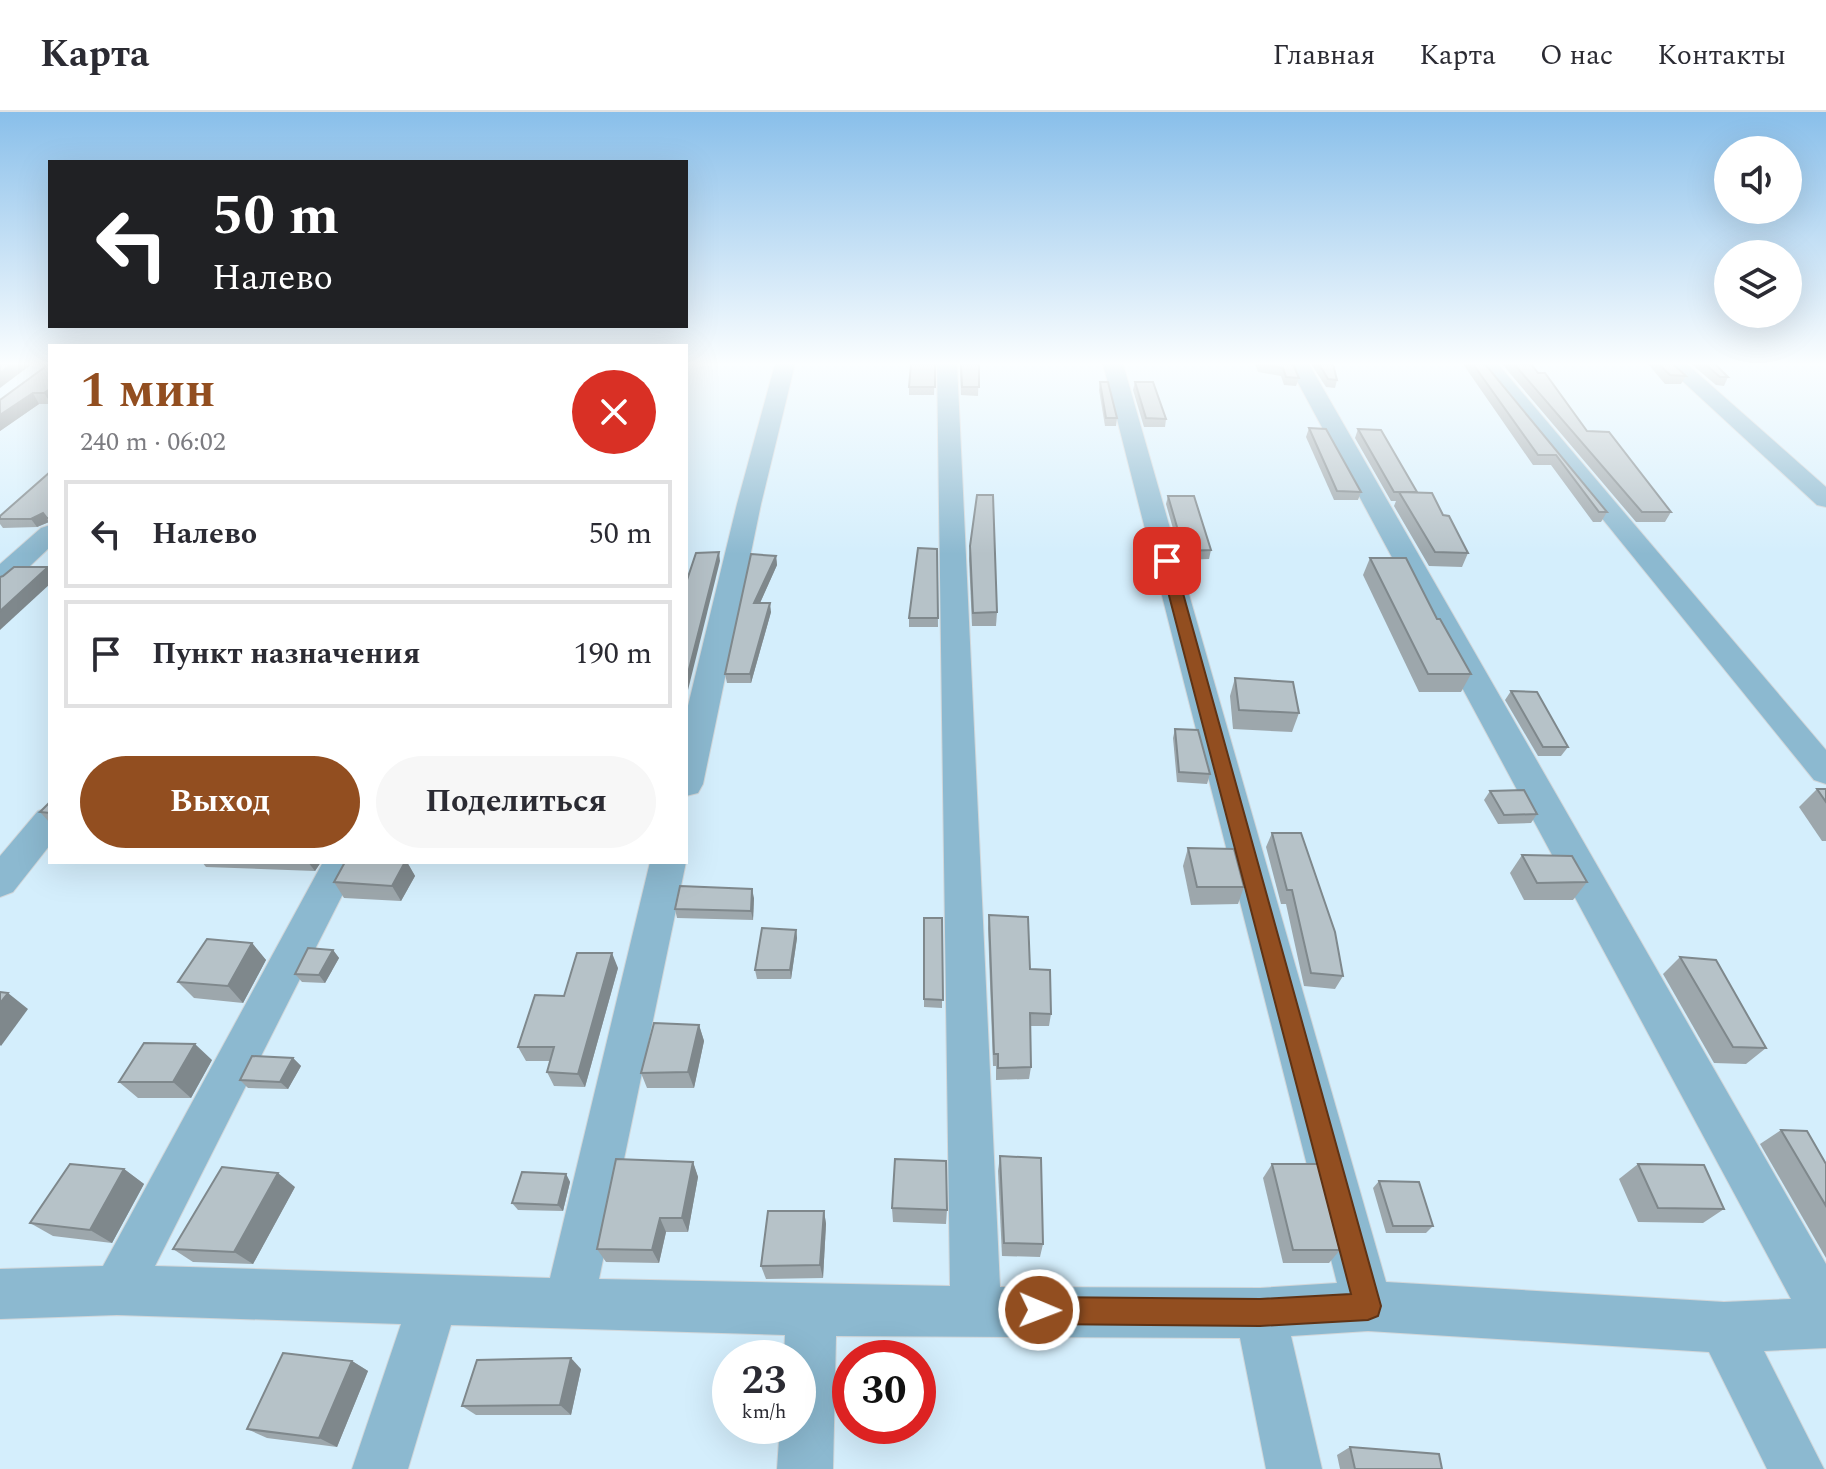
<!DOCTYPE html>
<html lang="ru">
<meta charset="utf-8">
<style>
:root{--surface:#fff;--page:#f7f7f7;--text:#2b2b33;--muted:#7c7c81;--line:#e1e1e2;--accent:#924e20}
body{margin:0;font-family:Spectral,serif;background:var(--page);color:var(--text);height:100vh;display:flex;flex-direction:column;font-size:30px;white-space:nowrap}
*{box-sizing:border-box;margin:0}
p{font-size:26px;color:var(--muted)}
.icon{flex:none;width:44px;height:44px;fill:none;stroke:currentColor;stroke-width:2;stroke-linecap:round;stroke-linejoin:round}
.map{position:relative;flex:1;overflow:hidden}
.drawer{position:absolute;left:48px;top:232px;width:640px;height:520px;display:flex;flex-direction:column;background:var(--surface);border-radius:0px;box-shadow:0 8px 32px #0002}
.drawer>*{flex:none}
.hud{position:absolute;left:48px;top:48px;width:640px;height:168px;border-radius:0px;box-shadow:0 8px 32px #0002;background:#202124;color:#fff;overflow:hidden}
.fabs{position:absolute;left:1714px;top:24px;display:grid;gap:16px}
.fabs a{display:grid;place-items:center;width:88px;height:88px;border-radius:50%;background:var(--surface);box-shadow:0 8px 32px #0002;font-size:40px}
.speed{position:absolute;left:712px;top:1228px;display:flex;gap:16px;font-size:40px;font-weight:700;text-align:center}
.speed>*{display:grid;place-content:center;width:104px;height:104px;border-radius:50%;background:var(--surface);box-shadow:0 8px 32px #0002;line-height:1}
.speed small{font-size:20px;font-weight:400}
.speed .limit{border:12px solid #d22;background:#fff;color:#111}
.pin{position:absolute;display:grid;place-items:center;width:68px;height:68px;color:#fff;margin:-34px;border-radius:16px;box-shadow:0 4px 12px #0006}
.me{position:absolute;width:88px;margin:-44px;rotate:91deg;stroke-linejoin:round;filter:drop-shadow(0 0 6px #0008)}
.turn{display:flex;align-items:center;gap:28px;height:168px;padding:0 32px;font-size:36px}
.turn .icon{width:104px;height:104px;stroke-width:2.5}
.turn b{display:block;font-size:56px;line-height:68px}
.round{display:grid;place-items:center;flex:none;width:84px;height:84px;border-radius:42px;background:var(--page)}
.headline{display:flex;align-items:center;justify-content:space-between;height:136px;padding:0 32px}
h1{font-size:48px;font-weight:700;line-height:60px;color:var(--accent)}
.action{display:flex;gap:16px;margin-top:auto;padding:16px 32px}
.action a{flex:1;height:92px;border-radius:48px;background:var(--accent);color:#fff;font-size:32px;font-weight:700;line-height:92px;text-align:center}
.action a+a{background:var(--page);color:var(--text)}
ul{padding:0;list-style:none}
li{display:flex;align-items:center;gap:24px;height:108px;margin:0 16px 12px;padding:0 16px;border:4px solid var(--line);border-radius:0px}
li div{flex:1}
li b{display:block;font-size:30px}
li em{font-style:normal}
header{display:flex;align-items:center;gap:48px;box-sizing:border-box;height:112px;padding:0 40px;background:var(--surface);border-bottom:2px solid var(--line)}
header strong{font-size:38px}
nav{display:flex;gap:44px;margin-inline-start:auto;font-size:28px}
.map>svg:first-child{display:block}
</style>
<header>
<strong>Карта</strong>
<nav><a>Главная</a><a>Карта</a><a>О нас</a><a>Контакты</a></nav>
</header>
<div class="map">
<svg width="1826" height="1357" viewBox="0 0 1826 1357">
<rect width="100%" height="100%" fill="#f7fcff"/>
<!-- green -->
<path fill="#d4eefc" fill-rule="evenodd" d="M0,252H50V750H686V252H1826V1357H0ZM730,1246H798V1314H730ZM850,1246H918V1314H850Z"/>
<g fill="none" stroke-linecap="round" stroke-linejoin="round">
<!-- minor casing -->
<g stroke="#d1d6d9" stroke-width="2">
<g id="minor">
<polygon points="775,252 795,252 761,392 703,672 698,681 686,684 686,602 737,392"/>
<polygon points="937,252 957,252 1000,1175 1260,1176 1337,1171 1103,252 1123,252 1386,1170 1724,1190 1791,1187 1288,252 1309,252 1826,1152 1826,1236 1764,1239 1824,1357 1767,1357 1709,1240 1368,1219 1291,1224 1322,1357 1266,1357 1240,1226 836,1224 833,1357 777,1357 780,1314 798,1314 798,1246 784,1246 785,1223 451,1213 408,1357 352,1357 401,1212 117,1203 0,1207 0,1157 103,1154 323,750 359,750 155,1154 550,1166 650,750 686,750 599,1167 950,1174"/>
<polygon points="1477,252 1498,252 1826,638 1826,672 1814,668"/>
<polygon points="1664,252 1687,252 1826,375 1826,395 1817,393"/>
<polygon points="50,413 50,435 10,473 0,475 0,452 41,416"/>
<polygon points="50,695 50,733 13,780 0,785 0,744 38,699"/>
</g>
</g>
<!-- minor -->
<use href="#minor" fill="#8cb9d0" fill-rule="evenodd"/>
</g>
<!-- wall -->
<g fill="#9da7ac">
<polygon points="50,252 50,292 39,292 0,319 0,288"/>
<polygon points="935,252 934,283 909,283 909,275"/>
<polygon points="960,252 979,252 978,284 961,283"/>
<polygon points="1255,252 1293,252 1299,266 1296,274 1284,273 1281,264 1258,260"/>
<polygon points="1311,252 1333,252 1337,268 1335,276 1326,275"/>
<polygon points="1463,252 1485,252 1607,400 1601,410 1593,410 1551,353 1533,353"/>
<polygon points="1502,252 1531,252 1587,319 1671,400 1665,410 1636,410"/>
<polygon points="1648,252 1673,252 1686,264 1681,272 1665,272"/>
<polygon points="1691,252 1715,252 1728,265 1724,274 1716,273"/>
<polygon points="1100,270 1117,306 1116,314 1105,314 1099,278"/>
<polygon points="1135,270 1166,307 1165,315 1144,315 1133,278"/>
<polygon points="1309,316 1361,380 1358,388 1334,388 1306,325"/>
<polygon points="1358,317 1417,380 1443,403 1468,441 1462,455 1429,454 1394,394 1396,389 1391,389 1355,326"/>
<polygon points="50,360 50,411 49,410 37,415 3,416 0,412 0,404"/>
<polygon points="1168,384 1211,438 1209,447 1182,448 1166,392"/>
<polygon points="970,434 997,500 996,514 972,514 969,447"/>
<polygon points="937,437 938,515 909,515 909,506"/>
<polygon points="776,444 777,453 760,491 771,500 751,571 727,571 725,562"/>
<polygon points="1370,446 1437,507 1471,562 1461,580 1419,580 1363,463"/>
<polygon points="1235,566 1299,601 1292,620 1233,617 1230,584"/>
<polygon points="1511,579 1568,635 1561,644 1538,644 1505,588"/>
<polygon points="1175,617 1210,662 1207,672 1177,670 1173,626"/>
<polygon points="1817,677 1826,677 1826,729 1822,729 1799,695"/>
<polygon points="1490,679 1537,702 1531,711 1498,712 1484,688"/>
<polygon points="50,690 50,711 40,700"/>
<polygon points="1272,721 1343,864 1335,877 1304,874 1286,792 1281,792 1266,735"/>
<polygon points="1188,736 1244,775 1238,792 1191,793 1183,754"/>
<polygon points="1522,743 1587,770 1573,788 1524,788 1510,761"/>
<polygon points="202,750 321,750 315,759 206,755"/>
<polygon points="345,750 407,750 415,764 401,789 344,786 334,770"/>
<polygon points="754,786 753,808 677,806 675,797"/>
<polygon points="989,803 1030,857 1051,902 1049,914 1030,914 1031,955 1029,967 996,968 996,954 993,954 988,816"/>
<polygon points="924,806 942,806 942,896 924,895"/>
<polygon points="796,818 797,826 791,867 757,867 755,858"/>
<polygon points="252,831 266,848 243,891 194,886 178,870"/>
<polygon points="333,838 339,846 325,871 302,870 295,862"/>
<polygon points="1680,845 1766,936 1746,952 1714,951 1663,862"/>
<polygon points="618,856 585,975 554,974 547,960 550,949 526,949 518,935 564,884"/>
<polygon points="699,913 704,929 694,976 647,976 641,961"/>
<polygon points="293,946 301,954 288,977 248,976 240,968"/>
<polygon points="212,948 191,986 138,986 119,970"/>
<polygon points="1781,1018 1826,1052 1826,1146 1760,1032"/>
<polygon points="1000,1044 1043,1132 1040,1145 1002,1144 998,1059"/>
<polygon points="693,1050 698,1065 688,1120 666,1120 659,1151 606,1150 597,1137"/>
<polygon points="1272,1052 1340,1138 1329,1151 1283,1151 1263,1066"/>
<polygon points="1638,1052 1724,1097 1703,1111 1638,1110 1619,1067"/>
<polygon points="124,1057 144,1072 112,1131 53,1124 30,1111"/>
<polygon points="566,1062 570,1070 563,1099 518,1098 512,1091"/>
<polygon points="1379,1069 1433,1114 1426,1121 1386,1121 1373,1076"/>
<polygon points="295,1075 253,1152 193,1150 173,1137"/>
<polygon points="892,1096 947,1098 946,1112 893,1110"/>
<polygon points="824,1099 826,1112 823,1166 766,1167 761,1154"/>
<polygon points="352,1249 368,1259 337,1335 267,1326 247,1317"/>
<polygon points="581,1257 571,1303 476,1303 462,1294"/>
<polygon points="1350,1335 1442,1357 1340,1357 1337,1343"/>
</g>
<!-- shaded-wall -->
<g fill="#7f888c">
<polygon points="12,252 32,252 0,276 0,261"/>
<polygon points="50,277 50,290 44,281"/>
<polygon points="33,281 39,292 0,319 0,303"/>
<polygon points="43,401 49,410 37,415 31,407"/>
<polygon points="719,440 720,449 686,586 686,569"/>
<polygon points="776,444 777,453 756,500 754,491"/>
<polygon points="48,455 50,457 50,472 0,518 0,499"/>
<polygon points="770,491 771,500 751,571 750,562"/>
<polygon points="308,750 321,750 315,759"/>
<polygon points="405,750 407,750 415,764 401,789 392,774"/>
<polygon points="752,777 754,786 753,808 751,799"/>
<polygon points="796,818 797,826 791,867 790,858"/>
<polygon points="252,831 266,848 243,891 228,874"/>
<polygon points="333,838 339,846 325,871 319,863"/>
<polygon points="612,841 618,856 585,975 578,962"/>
<polygon points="8,881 28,897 1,934 0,933 0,891"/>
<polygon points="699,913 704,929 694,976 688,960"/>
<polygon points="195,932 212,948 191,986 173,970"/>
<polygon points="293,946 301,954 288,977 280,970"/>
<polygon points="693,1050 698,1065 688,1120 682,1106"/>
<polygon points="124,1057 144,1072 112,1131 90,1118"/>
<polygon points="278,1061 295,1075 253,1152 234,1140"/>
<polygon points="566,1062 570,1070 563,1099 558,1093"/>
<polygon points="824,1099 826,1112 823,1166 820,1153"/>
<polygon points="660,1106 666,1120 659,1151 652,1138"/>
<polygon points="571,1246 581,1257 571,1303 560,1293"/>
<polygon points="352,1249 368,1259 337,1335 319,1326"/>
</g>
<!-- building -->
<g fill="#b6c2c8" stroke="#7f888c" stroke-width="2">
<polygon points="0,252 12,252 0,261"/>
<polygon points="45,252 50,252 50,277 44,281 33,281 0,303 0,288 45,255"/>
<polygon points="911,252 935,252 935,275 909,275"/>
<polygon points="961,252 979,252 979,275 962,275"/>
<polygon points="1260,252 1293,252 1299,266 1286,265 1283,256"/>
<polygon points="1319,252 1333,252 1337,268 1328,267"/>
<polygon points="1473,252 1485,252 1607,400 1599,400 1556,343 1538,343"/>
<polygon points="1514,252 1531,252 1538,261 1545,261 1587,319 1609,320 1671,400 1642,400"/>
<polygon points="1659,252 1673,252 1686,264 1670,263"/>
<polygon points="1705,252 1715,252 1728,265 1720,265"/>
<polygon points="1100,270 1108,270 1117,306 1106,306"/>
<polygon points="1135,270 1153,270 1166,307 1146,306"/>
<polygon points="1309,316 1326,317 1361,380 1337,379"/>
<polygon points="1358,317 1381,318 1417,380 1394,380"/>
<polygon points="50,360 50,406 47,406 43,401 31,407 0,407 0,404"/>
<polygon points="1399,380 1432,381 1443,403 1449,404 1468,441 1435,440"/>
<polygon points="977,383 993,383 997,500 973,501 970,434"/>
<polygon points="1168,384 1194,384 1211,438 1184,439"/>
<polygon points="918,436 937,437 938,506 909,506"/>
<polygon points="719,440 686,569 686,471 696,441"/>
<polygon points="751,442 776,444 754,491 770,491 750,562 725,562"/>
<polygon points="1370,446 1406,446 1437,507 1440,507 1471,562 1428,562"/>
<polygon points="14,455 48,455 0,499 0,465 3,464"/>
<polygon points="1235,566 1293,570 1299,601 1239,598"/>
<polygon points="1511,579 1537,580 1568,635 1543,635"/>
<polygon points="1175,617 1198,618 1210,662 1179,660"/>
<polygon points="1817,677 1826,677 1826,690"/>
<polygon points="1524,678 1537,702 1504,703 1490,679"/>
<polygon points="50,690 50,701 40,700"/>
<polygon points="1272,721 1301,721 1335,820 1343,864 1311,861 1292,778 1287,778"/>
<polygon points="1188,736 1234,737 1244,775 1197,775"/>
<polygon points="1522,743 1572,744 1587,770 1537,771"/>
<polygon points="345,750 405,750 392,774 334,770"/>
<polygon points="680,774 752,777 751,799 675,797"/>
<polygon points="989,803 1028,805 1030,857 1050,858 1051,902 1030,901 1031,955 998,956 998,942 994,942"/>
<polygon points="924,806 942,806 943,888 924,887"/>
<polygon points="762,816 796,818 790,858 755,858"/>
<polygon points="207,827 252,831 228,874 178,870"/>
<polygon points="308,836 333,838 319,863 295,862"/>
<polygon points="577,841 612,841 578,962 547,960 554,935 518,935 535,883 564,884"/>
<polygon points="1680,845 1716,848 1766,936 1733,935"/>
<polygon points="0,880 8,881 0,891"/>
<polygon points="654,911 699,913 688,960 641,961"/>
<polygon points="144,931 195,932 173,970 119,970"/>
<polygon points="252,944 293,946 280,970 240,968"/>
<polygon points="1781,1018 1807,1019 1826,1052 1826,1094"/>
<polygon points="1000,1044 1041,1046 1043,1132 1004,1131"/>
<polygon points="616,1047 693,1050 682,1106 660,1106 652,1138 597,1137"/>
<polygon points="895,1047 946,1049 947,1098 892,1096"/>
<polygon points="70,1052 124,1057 90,1118 30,1111"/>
<polygon points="1272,1052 1318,1052 1340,1138 1293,1138"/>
<polygon points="1638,1052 1704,1053 1724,1097 1658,1096"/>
<polygon points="222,1055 278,1061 234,1140 173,1137"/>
<polygon points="522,1060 566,1062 558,1093 512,1091"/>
<polygon points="1379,1069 1419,1070 1433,1114 1393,1114"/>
<polygon points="768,1099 824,1099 820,1153 761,1154"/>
<polygon points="283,1241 352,1249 319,1326 247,1317"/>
<polygon points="571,1246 560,1293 462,1294 477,1248"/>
<polygon points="1350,1335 1439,1342 1442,1357 1355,1357"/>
</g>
<!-- sky -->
<linearGradient id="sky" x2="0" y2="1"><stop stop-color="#89bfea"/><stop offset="0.57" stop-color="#fbfeff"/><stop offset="1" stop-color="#fbfeff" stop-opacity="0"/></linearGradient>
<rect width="1826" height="442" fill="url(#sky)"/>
<!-- route -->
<polygon fill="#924e20" stroke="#5f3315" stroke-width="2" points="1167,445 1174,449 1381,1194 1378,1204 1368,1208 1260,1214 1039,1212 1029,1208 1025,1198 1029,1189 1039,1185 1260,1187 1351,1182 1160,449"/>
</svg>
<div class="fabs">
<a><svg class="icon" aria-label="sound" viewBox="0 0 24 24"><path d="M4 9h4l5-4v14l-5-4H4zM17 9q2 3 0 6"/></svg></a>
<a><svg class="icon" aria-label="layers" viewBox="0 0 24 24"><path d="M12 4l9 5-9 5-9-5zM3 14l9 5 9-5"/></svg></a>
</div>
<div class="speed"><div>23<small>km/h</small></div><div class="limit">30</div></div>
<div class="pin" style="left:1167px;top:449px;background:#d93025"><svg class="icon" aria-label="arrive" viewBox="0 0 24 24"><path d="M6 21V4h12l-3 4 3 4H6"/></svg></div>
<svg class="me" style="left:1039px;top:1198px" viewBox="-20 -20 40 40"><circle r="17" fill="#924e20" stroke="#fff" stroke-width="3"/><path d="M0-11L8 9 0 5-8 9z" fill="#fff"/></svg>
<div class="hud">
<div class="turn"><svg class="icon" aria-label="left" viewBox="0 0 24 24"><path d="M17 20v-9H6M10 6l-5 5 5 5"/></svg><div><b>50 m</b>Налево</div></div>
</div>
<section class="drawer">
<div class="headline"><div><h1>1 мин</h1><p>240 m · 06:02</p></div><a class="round" style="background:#d93025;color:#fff"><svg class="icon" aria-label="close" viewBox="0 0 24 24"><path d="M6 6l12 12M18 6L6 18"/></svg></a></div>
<ul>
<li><svg class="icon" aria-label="left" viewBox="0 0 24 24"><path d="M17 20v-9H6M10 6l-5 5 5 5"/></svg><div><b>Налево</b></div><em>50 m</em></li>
<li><svg class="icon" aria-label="arrive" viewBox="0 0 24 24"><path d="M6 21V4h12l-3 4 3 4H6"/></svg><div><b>Пункт назначения</b></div><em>190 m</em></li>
</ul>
<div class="action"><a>Выход</a><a>Поделиться</a></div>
</section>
</div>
